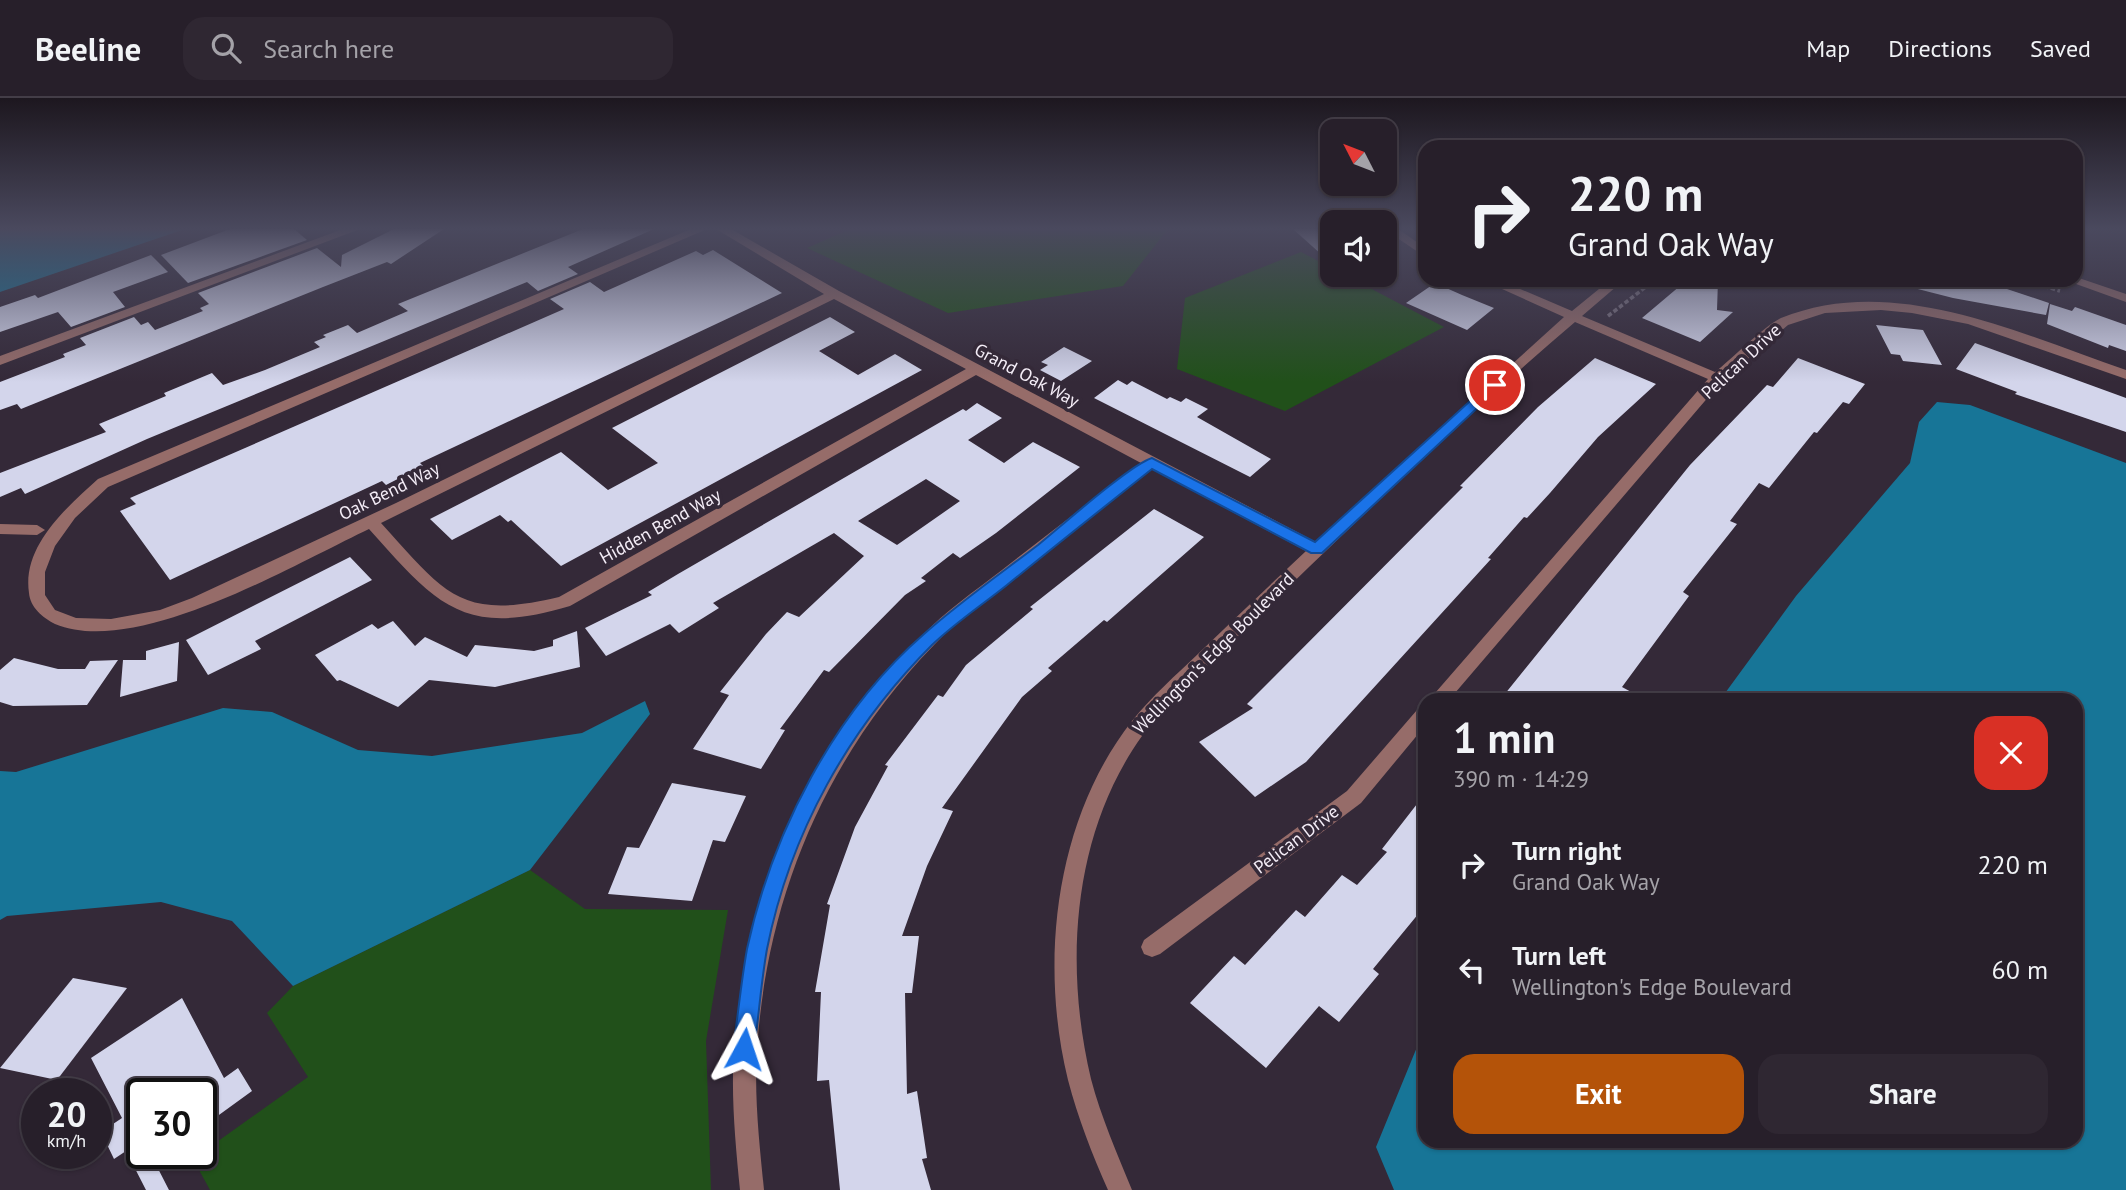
<!DOCTYPE html>
<meta charset="utf-8">
<style>
:root{--surface:#271f2a;--page:#2f2732;--text:#f1f3f6;--muted:#a4a2a8;--line:#433d47;--accent:#b45309}
body{margin:0;font-family:"PT Sans",sans-serif;background:var(--page);color:var(--text);height:100vh;display:flex;flex-direction:column;font-size:26px;white-space:nowrap}
*{box-sizing:border-box;margin:0}
p{font-size:23px;color:var(--muted)}
.icon{flex:none;width:38px;height:38px;fill:none;stroke:currentColor;stroke-width:2;stroke-linecap:round;stroke-linejoin:round}
.map{position:relative;flex:1;overflow:hidden}
.side{position:absolute;left:1418px;top:595px;width:665px;height:455px;display:flex;flex-direction:column;background:var(--surface);border-radius:21px;box-shadow:0 2px 5px #0004,0 0 0 2px var(--line)}
.side>*{flex:none}
.top-card{position:absolute;left:1418px;top:42px;width:665px;height:147px;border-radius:21px;box-shadow:0 2px 5px #0004,0 0 0 2px var(--line);background:#271f2a;color:var(--text);overflow:hidden}
.needle{width:46px;rotate:312deg}
.buttons{position:absolute;left:1320px;top:21px;display:grid;gap:14px}
.buttons a{display:grid;place-items:center;width:77px;height:77px;border-radius:14px;background:var(--surface);box-shadow:0 2px 5px #0004,0 0 0 2px var(--line);font-size:35px}
.speed{position:absolute;left:21px;top:980px;display:flex;gap:14px;font-size:35px;font-weight:700;text-align:center}
.speed>*{display:grid;place-content:center;width:91px;height:91px;border-radius:50%;background:var(--surface);box-shadow:0 2px 5px #0004,0 0 0 2px var(--line);line-height:1}
.speed small{font-size:18px;font-weight:400}
.speed .limit{border:4px solid #111;border-radius:10px;background:#fff;color:#111}
.pin{position:absolute;display:grid;place-items:center;width:60px;height:60px;color:#fff;margin:-30px;border:4px solid #fff;border-radius:50%;box-shadow:0 2px 7px #0007}
.me{position:absolute;width:77px;margin:-38px;rotate:5deg;stroke-linejoin:round;filter:drop-shadow(0 0 5px #0008)}
.turn{display:flex;align-items:center;gap:24px;height:147px;padding:0 35px;font-size:32px}
.turn .icon{width:91px;height:91px;stroke-width:2.5}
.turn b{display:block;font-size:49px;line-height:60px}
.round{display:grid;place-items:center;flex:none;width:74px;height:74px;border-radius:21px;background:var(--page)}
.headline{display:flex;align-items:center;justify-content:space-between;height:119px;padding:0 35px}
h1{font-size:42px;font-weight:600;line-height:52px}
.action{display:flex;gap:14px;margin-top:auto;padding:14px 35px}
.action a{flex:1;height:80px;border-radius:21px;background:var(--accent);color:#fff;font-size:28px;font-weight:600;line-height:80px;text-align:center}
.action a+a{background:var(--page);color:var(--text)}
ul{padding:0;list-style:none}
li{display:flex;align-items:center;gap:21px;height:105px;padding:0 35px}
li div{flex:1}
li b{display:block;font-size:26px}
li em{font-style:normal}
header{display:flex;align-items:center;gap:42px;box-sizing:border-box;height:98px;padding:0 35px;background:var(--surface);border-bottom:2px solid var(--line)}
header strong{font-size:33px}
nav{display:flex;gap:38px;margin-inline-start:auto;font-size:24px}
.search{width:490px;height:63px;background:var(--page);display:flex;align-items:center;gap:18px;box-sizing:border-box;padding:0 24px;border-radius:21px;color:var(--muted);font-size:26px}
.map>svg:first-child{display:block}
</style>
<header>
<strong>Beeline</strong>
<div class="search"><svg class="icon" aria-label="search" viewBox="0 0 24 24"><circle cx="10" cy="10" r="6"/><path d="M15 15l6 6"/></svg>Search here</div>
<nav><a>Map</a><a>Directions</a><a>Saved</a></nav>
</header>
<div class="map">
<svg width="2126" height="1092" viewBox="0 0 2126 1092">
<rect width="100%" height="100%" fill="#342938"/>
<!-- green -->
<g fill="#21501a">
<polygon points="850,131 1168,131 1123,188 948,215 807,150"/>
<polygon points="1301,154 1332,170 1332,177 1345,177 1444,229 1285,313 1177,271 1185,200"/>
<polygon points="530,772 585,811 728,812 706,943 711,1092 210,1092 193,1061 308,979 267,915 293,888"/>
</g>
<!-- water -->
<g fill="#177597">
<polygon points="0,131 185,131 0,194"/>
<polygon points="1937,304 1970,307 2126,365 2126,1092 1394,1092 1376,1049 1424,932 1424,1043 2076,1043 2076,602 1720,602 1796,498 1910,365 1919,324"/>
<polygon points="645,603 650,616 530,772 293,888 232,823 161,804 7,818 0,822 0,673 16,674 223,610 272,614 358,652 432,658 582,635"/>
</g>
<!-- building -->
<g fill="#d3d5eb" fill-rule="evenodd">
<polygon points="230,131 294,131 307,142 188,185 161,157"/>
<polygon points="394,131 444,131 391,166 387,164 323,189 21,311 17,306 0,312 0,284 65,259 63,256 86,247 80,240 134,219 141,227 148,224 155,232 203,213 200,210 209,206 198,195 317,150 341,169 342,157"/>
<polygon points="583,131 654,131 568,169 578,176 538,193 527,184 147,341 25,396 21,390 0,399 0,375 106,334 99,326 166,298 164,295 212,275 223,287 265,272 320,249 314,244 326,239 323,237 348,227 357,235 408,213 398,206"/>
<polygon points="1293,131 1332,131 1332,166"/>
<polygon points="713,152 782,195 420,365 423,368 386,387 382,383 170,482 120,413 136,406 130,400 564,211 550,201 590,184 604,194 696,153 703,157"/>
<polygon points="151,157 168,174 113,194 125,209 71,229 58,214 0,234 0,209 35,197 38,200"/>
<polygon points="1687,182 1718,182 1717,212 1733,214 1700,244 1642,220"/>
<polygon points="1911,182 1993,182 1992,186 2049,205 2046,217 1953,200 1910,189"/>
<polygon points="1435,185 1462,197 1494,210 1467,232 1406,205"/>
<polygon points="2050,206 2072,213 2075,209 2126,227 2126,253 2109,247 2108,250 2047,226"/>
<polygon points="830,219 855,234 819,253 858,277 895,256 922,272 561,468 511,422 508,424 500,417 452,442 430,421 561,354 608,392 658,365 612,330"/>
<polygon points="1876,227 1923,232 1942,267 1903,263 1900,257 1891,256"/>
<polygon points="1975,245 2126,300 2126,334 2015,296 2017,294 1956,271"/>
<polygon points="1064,249 1092,263 1061,283 1040,272 1048,267 1041,264"/>
<polygon points="1595,260 1656,286 1598,339 1550,395 1527,420 1524,419 1488,460 1491,461 1306,664 1255,699 1199,644 1253,610 1247,606 1463,389 1460,388 1538,309"/>
<polygon points="1798,260 1865,286 1849,306 1843,304 1817,335 1814,334 1769,390 1759,385 1730,423 1737,426 1683,494 1689,498 1622,589 1646,602 1500,602 1690,367 1767,287 1773,289"/>
<polygon points="1118,282 1127,287 1132,283 1167,301 1170,299 1181,304 1186,300 1208,311 1197,319 1271,361 1250,379 1094,300"/>
<path d="M977,305L1002,320L968,342L1004,365L1033,344L1080,369L996,435L960,460L953,455L921,480L926,483L905,497L829,574L824,572L780,631L785,632L761,671L693,651L729,597L720,594L766,536L787,514L799,519L864,458L834,435L713,505L719,510L679,535L670,526L606,558L585,530L652,497L648,494L678,476L963,311L966,313ZM926,381L960,403L897,447L858,423Z"/>
<polygon points="1154,411 1204,439 1107,524 1104,522 1048,570 1052,573 1022,599 942,710 953,713 927,768 902,838 919,838 912,895 905,895 907,996 917,993 927,1060 922,1061 931,1092 840,1092 829,982 817,983 821,894 815,894 830,807 827,806 855,729 888,668 885,667 938,597 943,599 966,567 1033,511 1030,509"/>
<polygon points="350,459 372,482 255,543 261,551 208,577 186,542"/>
<polygon points="393,523 415,548 425,539 467,559 475,547 534,553 553,548 553,542 577,533 580,569 495,589 429,582 398,609 340,582 337,583 315,557 372,526 378,531"/>
<polygon points="179,544 177,583 120,599 123,562 146,562 146,553"/>
<polygon points="14,560 58,571 85,571 90,563 118,562 87,607 13,608 0,604 0,572"/>
<polygon points="672,685 746,698 725,744 713,742 692,803 608,796 627,749 639,750"/>
<polygon points="1424,697 1424,809 1373,871 1379,876 1339,924 1319,908 1266,970 1190,905 1234,858 1245,867 1296,812 1305,819 1342,777 1357,787 1387,754 1382,751"/>
<polygon points="73,880 127,890 57,982 0,970"/>
<polygon points="182,900 224,980 238,970 252,993 201,1030 201,996 142,996 142,1055 150,1055 169,1092 146,1092 126,1053 114,1061 101,1034 122,1020 91,960"/>
</g>
<g fill="none" stroke-linecap="round" stroke-linejoin="round">
<!-- path -->
<g stroke="#7b727f" stroke-width="3.5" stroke-dasharray="4.5 2.5" stroke-linecap="butt">
<polyline points="2024,182 2060,193"/>
<polyline points="1608,218 1655,182"/>
</g>
<!-- minor -->
<g fill="#966c69" fill-rule="evenodd">
<polygon points="343,131 360,131 0,267 0,258"/>
<path d="M691,131H707L108,389L75,420L55,448L45,474V497L55,512L76,520L111,521L160,512L192,500L396,405L824,196L716,131H731L839,193L1316,444L1564,219L1482,182H1499L1572,213L1610,182H1624L1582,218L1715,274C1732,261 1764,228 1781,220C1894,174 2020,236 2126,272V281L1968,226L1912,215L1881,212L1825,215L1788,227L1722,283L1449,602H1429L1708,281L1575,224C1483,302 1396,386 1309,469C1275,502 1242,535 1208,567C1185,590 1161,612 1142,638C1072,736 1064,867 1091,981C1101,1019 1117,1055 1132,1092H1108C1092,1056 1078,1020 1068,982C1039,864 1055,721 1132,623C1152,598 1176,577 1199,555C1234,521 1270,487 1306,453L1152,371C1106,407 1061,443 1015,479C988,501 958,521 934,547C830,654 770,790 758,939C753,990 759,1041 764,1092H740C735,1041 730,990 735,939C750,786 814,649 921,539C945,513 975,493 1002,472C1048,436 1095,400 1141,365L976,277L570,508C463,540 437,507 369,431C293,467 136,560 55,526C43,520 30,509 29,495C22,448 66,410 98,381ZM834,201L966,271L559,499C459,523 445,495 381,425Z"/>
<polygon points="1384,131 1398,131 1424,149 1424,158"/>
<polygon points="2076,179 2126,196 2126,204 2065,182 2076,182"/>
<polygon points="0,426 37,427 45,432 37,437 0,436"/>
<polygon points="1424,610 1424,629 1361,705 1160,856 1152,859 1144,856 1141,849 1144,842 1347,693 1417,612"/>
</g>
</g>
<!-- sky -->
<linearGradient id="sky" x2="0" y2="1"><stop stop-color="#1d171f"/><stop offset="0.46" stop-color="#4a495e"/><stop offset="1" stop-color="#4a495e" stop-opacity="0"/></linearGradient>
<rect width="2126" height="284" fill="url(#sky)"/>
<!-- route -->
<path fill="#1a73e8" stroke="#114b97" stroke-width="2" d="M1491,284L1502,287L1322,455H1311L1152,371C1104,409 1055,448 1007,487C982,507 955,525 932,547C849,630 790,735 767,851C761,884 759,918 754,951L751,959L744,962L737,959L733,951C738,918 741,884 747,851C772,735 834,614 924,536C960,504 1000,476 1038,447C1059,430 1131,366 1152,360L1315,444Z"/>
<g text-anchor="middle" dominant-baseline="central" stroke-width="7" stroke-linejoin="round" paint-order="stroke">
<!-- street labels -->
<g font-size="18" fill="#f4edf7" stroke="#342938">
<text transform="translate(1741 263) rotate(-43)">Pelican Drive</text>
<text transform="translate(1027 277) rotate(28)">Grand Oak Way</text>
<text transform="translate(389 393) rotate(-26)">Oak Bend Way</text>
<text transform="translate(660 428) rotate(-29)">Hidden Bend Way</text>
<text transform="translate(1213 555) rotate(-45)">Wellington's Edge Boulevard</text>
<text transform="translate(1296 741) rotate(-37)">Pelican Drive</text>
</g>
</g>
</svg>
<div class="buttons">
<a><svg class="needle" viewBox="-14 -14 28 28"><path d="M0-13l5 13h-10z" fill="#e53935"/><path d="M0 13l5-13h-10z" fill="#a4a2a8"/></svg></a>
<a><svg class="icon" aria-label="sound" viewBox="0 0 24 24"><path d="M4 9h4l5-4v14l-5-4H4zM17 9q2 3 0 6"/></svg></a>
</div>
<div class="speed"><div>20<small>km/h</small></div><div class="limit">30</div></div>
<div class="pin" style="left:1495px;top:287px;background:#d93025"><svg class="icon" aria-label="arrive" viewBox="0 0 24 24"><path d="M6 21V4h12l-3 4 3 4H6"/></svg></div>
<svg class="me" style="left:744px;top:951px" viewBox="-20 -20 40 40"><path d="M0-17L14 15 0 8-14 15z" fill="#1a73e8" stroke="#fff" stroke-width="4"/></svg>
<div class="top-card">
<div class="turn"><svg class="icon" aria-label="right" viewBox="0 0 24 24"><path d="M7 20v-9h11M14 6l5 5-5 5"/></svg><div><b>220 m</b>Grand Oak Way</div></div>
</div>
<section class="side">
<div class="headline"><div><h1>1 min</h1><p>390 m · 14:29</p></div><a class="round" style="background:#d93025;color:#fff"><svg class="icon" aria-label="close" viewBox="0 0 24 24"><path d="M6 6l12 12M18 6L6 18"/></svg></a></div>
<ul>
<li><svg class="icon" aria-label="right" viewBox="0 0 24 24"><path d="M7 20v-9h11M14 6l5 5-5 5"/></svg><div><b>Turn right</b><p>Grand Oak Way</p></div><em>220 m</em></li>
<li><svg class="icon" aria-label="left" viewBox="0 0 24 24"><path d="M17 20v-9H6M10 6l-5 5 5 5"/></svg><div><b>Turn left</b><p>Wellington's Edge Boulevard</p></div><em>60 m</em></li>
</ul>
<div class="action"><a>Exit</a><a>Share</a></div>
</section>
</div>
